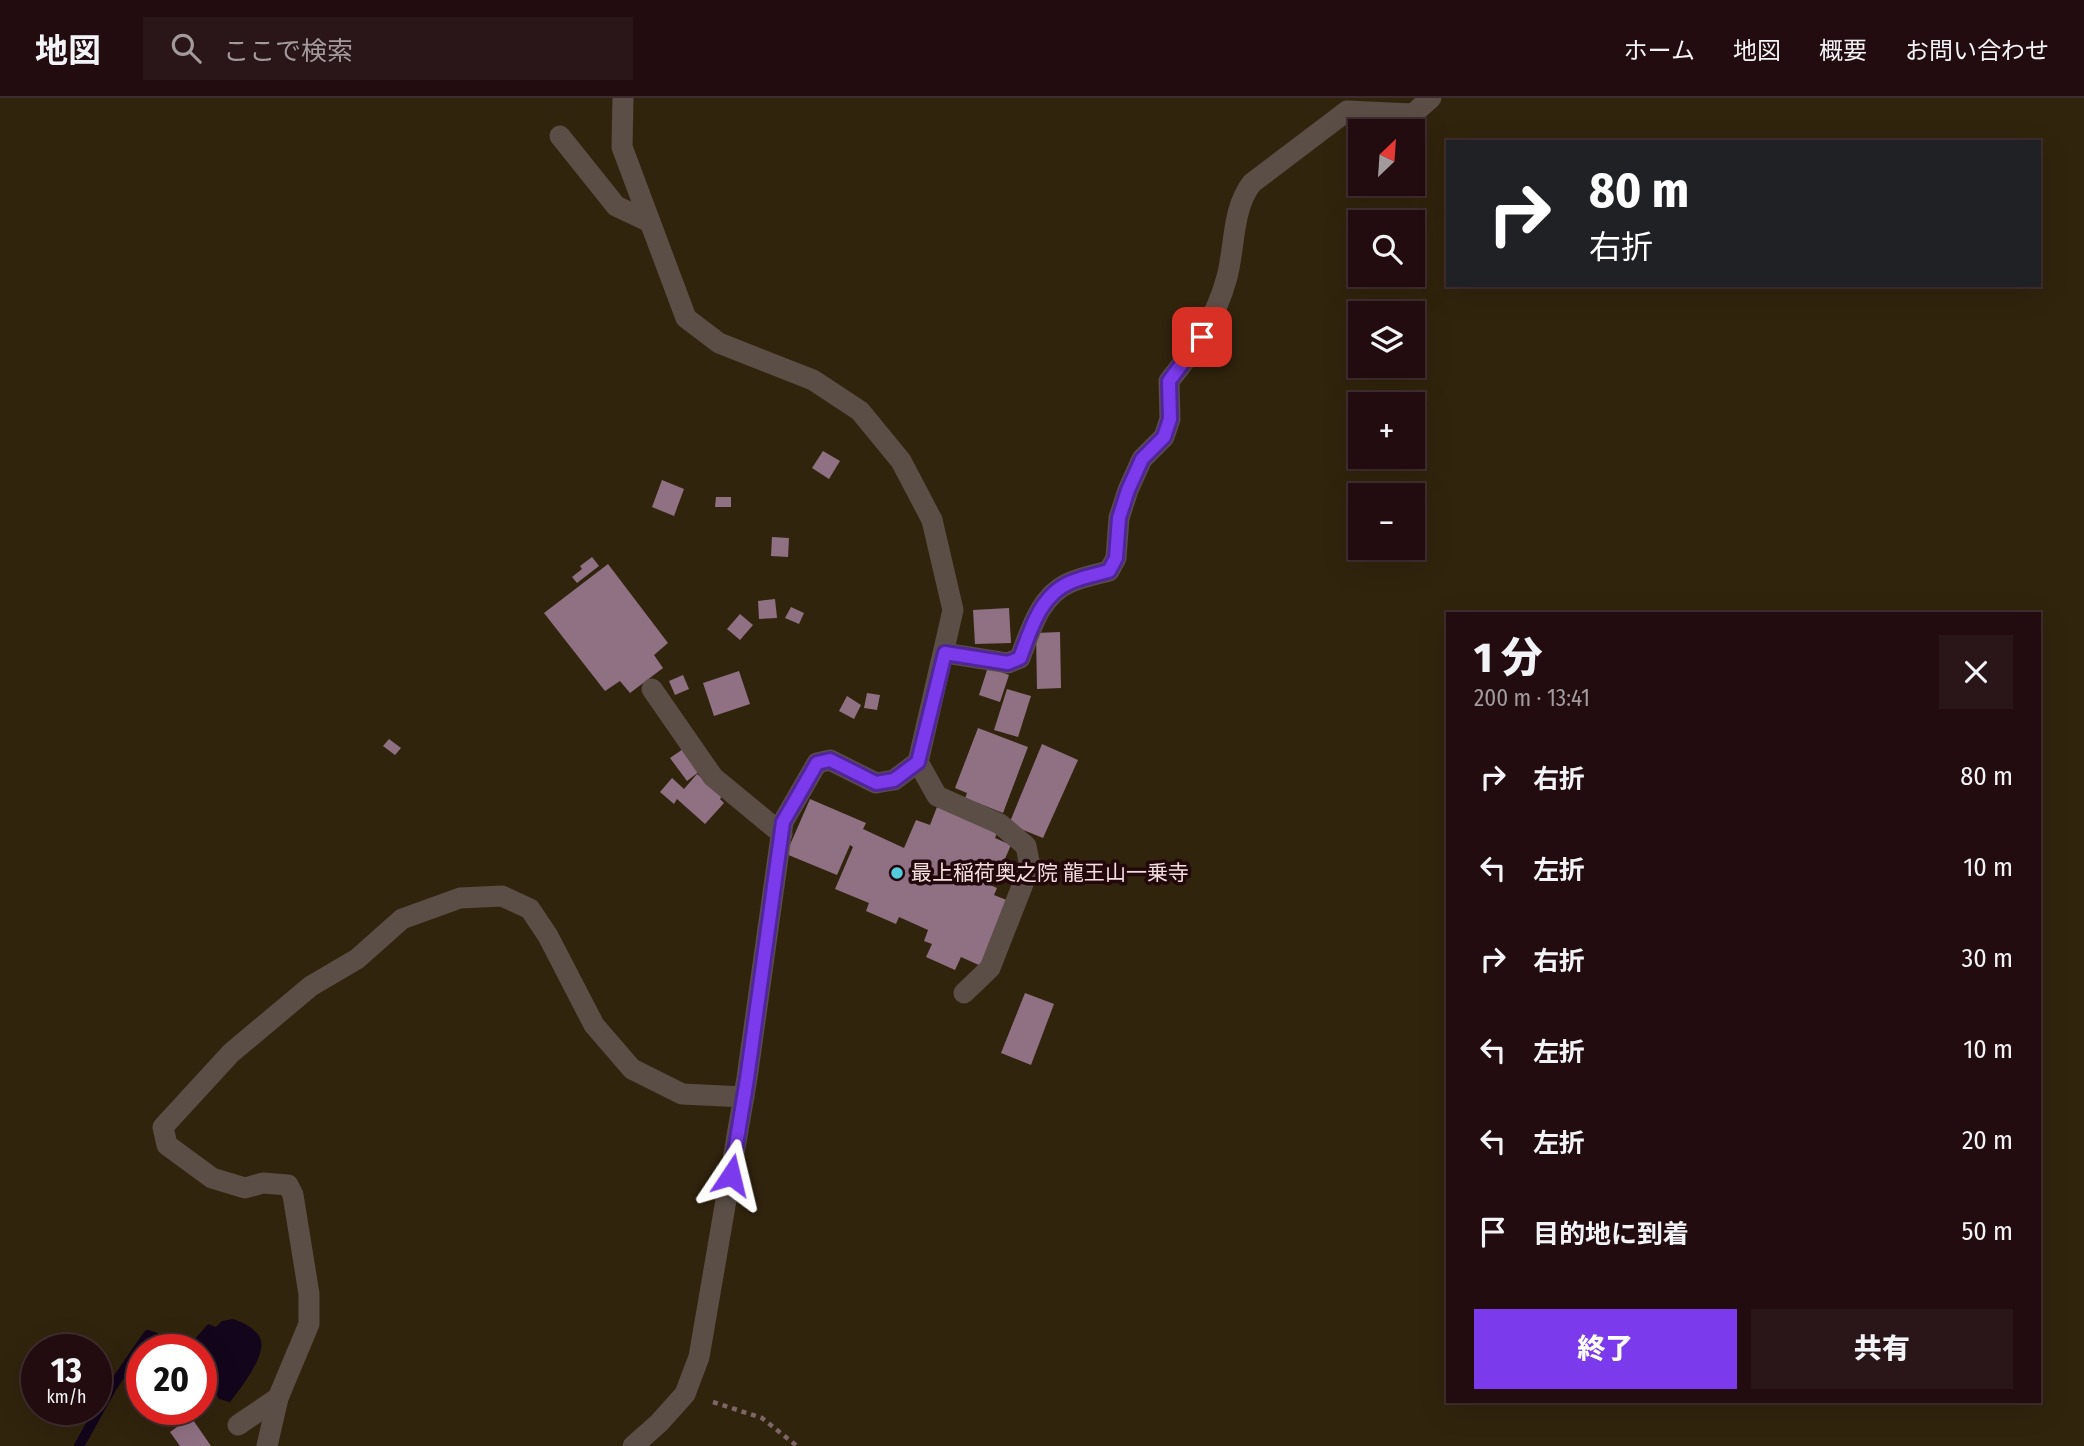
<!DOCTYPE html>
<html lang="ja">
<meta charset="utf-8">
<style>
:root{--surface:#220c0f;--page:#2a1518;--text:#f1f3f6;--muted:#a29b9e;--line:#3f2c2f;--accent:#7c3aed}
body{margin:0;font-family:"Fira Sans Condensed","Noto Sans JP",sans-serif;background:var(--page);color:var(--text);height:100vh;display:flex;flex-direction:column;font-size:26px;white-space:nowrap}
*{box-sizing:border-box;margin:0}
p{font-size:23px;color:var(--muted)}
.icon{flex:none;width:38px;height:38px;fill:none;stroke:currentColor;stroke-width:2;stroke-linecap:round;stroke-linejoin:round}
.map{position:relative;flex:1;overflow:hidden}
.sheet{position:absolute;left:1446px;top:514px;width:595px;height:791px;display:flex;flex-direction:column;background:var(--surface);border-radius:0px;box-shadow:0 7px 28px #0002,0 0 0 2px var(--line)}
.sheet>*{flex:none}
.top-card{position:absolute;left:1446px;top:42px;width:595px;height:147px;border-radius:0px;box-shadow:0 7px 28px #0002,0 0 0 2px var(--line);background:#202124;color:#fff;overflow:hidden}
.needle{width:46px;rotate:25deg}
.controls{position:absolute;left:1348px;top:21px;display:grid;gap:14px}
.controls a{display:grid;place-items:center;width:77px;height:77px;border-radius:0px;background:var(--surface);box-shadow:0 7px 28px #0002,0 0 0 2px var(--line);font-size:35px}
.speed{position:absolute;left:21px;top:1236px;display:flex;gap:14px;font-size:35px;font-weight:700;text-align:center}
.speed>*{display:grid;place-content:center;width:91px;height:91px;border-radius:50%;background:var(--surface);box-shadow:0 7px 28px #0002,0 0 0 2px var(--line);line-height:1}
.speed small{font-size:18px;font-weight:400}
.speed .limit{border:10px solid #d22;background:#fff;color:#111}
.pin{position:absolute;display:grid;place-items:center;width:60px;height:60px;color:#fff;margin:-30px;border-radius:14px;box-shadow:0 4px 10px #0006}
.me{position:absolute;width:77px;margin:-38px;rotate:10deg;stroke-linejoin:round;filter:drop-shadow(0 0 5px #0008)}
.turn{display:flex;align-items:center;gap:24px;height:147px;padding:0 28px;font-size:32px}
.turn .icon{width:91px;height:91px;stroke-width:2.5}
.turn b{display:block;font-size:49px;line-height:60px}
.round{display:grid;place-items:center;flex:none;width:74px;height:74px;border-radius:0px;background:var(--page)}
.overview{display:flex;align-items:center;justify-content:space-between;height:119px;padding:0 28px}
h1{font-size:42px;font-weight:800;line-height:52px}
.primary-button{display:flex;gap:14px;margin-top:auto;padding:14px 28px}
.primary-button a{flex:1;height:80px;border-radius:0px;background:var(--accent);color:#fff;font-size:28px;font-weight:800;line-height:80px;text-align:center}
.primary-button a+a{background:var(--page);color:var(--text)}
ul{padding:0;list-style:none}
li{display:flex;align-items:center;gap:21px;height:91px;padding:0 28px}
li div{flex:1}
li b{display:block;font-size:26px}
li em{font-style:normal}
header{display:flex;align-items:center;gap:42px;box-sizing:border-box;height:98px;padding:0 35px;background:var(--surface);border-bottom:2px solid var(--line)}
header strong{font-size:33px}
nav{display:flex;gap:38px;margin-inline-start:auto;font-size:24px}
.search{width:490px;height:63px;background:var(--page);display:flex;align-items:center;gap:18px;box-sizing:border-box;padding:0 24px;border-radius:0px;color:var(--muted);font-size:26px}
.map>svg:first-child{display:block}
</style>
<header>
<strong>地図</strong>
<div class="search"><svg class="icon" aria-label="search" viewBox="0 0 24 24"><circle cx="10" cy="10" r="6"/><path d="M15 15l6 6"/></svg>ここで検索</div>
<nav><a>ホーム</a><a>地図</a><a>概要</a><a>お問い合わせ</a></nav>
</header>
<div class="map">
<svg width="2084" height="1348" viewBox="0 0 2084 1348">
<rect width="100%" height="100%" fill="#2d1014"/>
<!-- green -->
<path fill="#31240d" fill-rule="evenodd" d="M0,0H2084V1348H0ZM1360,33H1412V86H1360ZM1447,44H2039V187H1447ZM1360,124H1412V177H1360ZM1360,215H1412V268H1360ZM1360,306H1412V359H1360ZM1360,397H1412V450H1360ZM1447,516H2039V1304H1447ZM37,1251H96V1311H37ZM142,1251H201V1311H142Z"/>
<!-- water -->
<path fill="#12051c" d="M233,1221C242,1224 255,1230 260,1240C268,1256 240,1291 230,1304L219,1301L201,1273V1251L187,1250L208,1226L216,1229L222,1223Z"/>
<g fill="none" stroke-linecap="round" stroke-linejoin="round">
<!-- stream -->
<polyline stroke="#12051c" stroke-width="10" points="79,1348 112,1289 148,1237 185,1251"/>
</g>
<!-- building -->
<g fill="#907184">
<polygon points="823,353 840,363 829,381 812,370"/>
<polygon points="662,382 684,391 674,418 652,409"/>
<polygon points="716,399 731,399 731,409 715,409"/>
<polygon points="772,439 789,440 788,459 771,458"/>
<polygon points="592,459 599,468 577,485 572,479 582,471 580,468"/>
<polygon points="608,466 668,545 654,557 663,570 630,595 620,583 605,593 544,515"/>
<polygon points="775,501 777,520 759,521 758,503"/>
<polygon points="791,509 804,515 799,526 785,520"/>
<polygon points="1009,510 1011,545 975,546 973,512"/>
<polygon points="740,516 753,527 740,542 727,531"/>
<polygon points="1060,534 1061,590 1037,591 1036,535"/>
<polygon points="988,569 1009,577 1000,604 979,597"/>
<polygon points="739,573 750,606 714,618 703,585"/>
<polygon points="683,577 689,591 675,597 669,583"/>
<polygon points="1007,591 1031,598 1018,639 994,632"/>
<polygon points="867,595 880,597 877,612 864,610"/>
<polygon points="847,598 861,607 854,621 839,613"/>
<polygon points="978,630 1028,649 1003,715 978,705 964,703 967,695 955,690"/>
<polygon points="389,641 401,650 395,657 383,648"/>
<polygon points="1042,646 1078,662 1043,740 1009,726"/>
<polygon points="683,651 700,673 687,683 670,660"/>
<polygon points="697,676 722,698 720,701 724,705 705,726 677,701 674,706 660,694 672,680 684,691"/>
<polygon points="810,701 866,725 863,731 904,750 916,722 930,727 937,709 997,735 995,740 1011,747 996,781 972,770 969,778 997,790 994,797 1009,803 981,868 961,859 955,872 926,859 932,846 924,843 928,832 899,819 896,826 866,813 869,805 835,791 853,749 850,747 837,777 786,756"/>
<polygon points="1025,895 1054,906 1031,967 1001,955"/>
<polygon points="191,1319 211,1348 180,1348 170,1334"/>
</g>
<g fill="none" stroke-linecap="round" stroke-linejoin="round">
<!-- path -->
<polyline stroke="#7f6568" stroke-width="4.5" stroke-dasharray="5 5" stroke-linecap="butt" points="713,1304 762,1320 797,1348"/>
<!-- minor -->
<g stroke="#5b4e47" stroke-width="21">
<polyline points="623,0 622,49 686,220 719,245 813,282 860,313 901,363 932,422 953,512 918,664 894,682 876,685 830,662 817,665 783,724 747,980 699,1259 685,1296 659,1325 633,1348"/>
<polyline points="560,38 616,108 650,124"/>
<path d="M945,555L1008,565L1020,560C1031,531 1040,497 1071,484C1083,479 1097,476 1109,473L1116,460L1119,420L1128,392L1142,361L1164,339L1170,321L1169,283C1195,251 1216,220 1227,179C1235,149 1232,110 1252,85L1347,13L1413,16L1431,0"/>
<polyline points="652,591 713,679 782,736"/>
<polyline points="918,664 937,698 1000,726 1026,748 1030,768 990,870 964,895"/>
<polyline points="238,1327 278,1300"/>
<polyline points="267,1348 278,1300 309,1226 309,1196 293,1097 288,1087 263,1085 245,1090 212,1080 167,1047 163,1029 231,955 311,888 357,861 402,821 460,800 502,798 530,811 548,838 594,927 632,971 682,996 744,999"/>
</g>
</g>
<g fill="none" stroke-linecap="round" stroke-linejoin="round">
<!-- route casing -->
<g stroke="#51269a" stroke-width="18">
<path id="route" d="M731,1077L747,981L783,724L817,665L830,662L876,685L894,682L918,664L945,555L1008,565L1020,560C1031,531 1040,497 1071,484C1083,479 1097,476 1109,473L1116,460L1119,420L1128,392L1142,361L1164,339L1170,321L1169,283L1202,239"/>
</g>
<!-- route -->
<use href="#route" stroke="#7c3aed" stroke-width="12"/>
</g>
<!-- markers -->
<circle fill="#54cadd" stroke="#22070b" stroke-width="2.5" cx="897" cy="775" r="7"/>
<g text-anchor="middle" dominant-baseline="central" stroke-width="7" stroke-linejoin="round" paint-order="stroke">
<!-- poi labels -->
<g font-size="21" fill="#f3dedf" stroke="#22070b" text-anchor="start">
<text x="911" y="775">最上稲荷奥之院 龍王山一乗寺</text>
</g>
</g>
</svg>
<div class="controls">
<a><svg class="needle" viewBox="-14 -14 28 28"><path d="M0-13l5 13h-10z" fill="#e53935"/><path d="M0 13l5-13h-10z" fill="#a29b9e"/></svg></a>
<a><svg class="icon" aria-label="search" viewBox="0 0 24 24"><circle cx="10" cy="10" r="6"/><path d="M15 15l6 6"/></svg></a>
<a><svg class="icon" aria-label="layers" viewBox="0 0 24 24"><path d="M12 4l9 5-9 5-9-5zM3 14l9 5 9-5"/></svg></a>
<a>+</a>
<a>−</a>
</div>
<div class="speed"><div>13<small>km/h</small></div><div class="limit">20</div></div>
<div class="pin" style="left:1202px;top:239px;background:#d93025"><svg class="icon" aria-label="arrive" viewBox="0 0 24 24"><path d="M6 21V4h12l-3 4 3 4H6"/></svg></div>
<svg class="me" style="left:731px;top:1077px" viewBox="-20 -20 40 40"><path d="M0-17L14 15 0 8-14 15z" fill="#7c3aed" stroke="#fff" stroke-width="4"/></svg>
<div class="top-card">
<div class="turn"><svg class="icon" aria-label="right" viewBox="0 0 24 24"><path d="M7 20v-9h11M14 6l5 5-5 5"/></svg><div><b>80 m</b>右折</div></div>
</div>
<section class="sheet">
<div class="overview"><div><h1>1 分</h1><p>200 m · 13:41</p></div><a class="round"><svg class="icon" aria-label="close" viewBox="0 0 24 24"><path d="M6 6l12 12M18 6L6 18"/></svg></a></div>
<ul>
<li><svg class="icon" aria-label="right" viewBox="0 0 24 24"><path d="M7 20v-9h11M14 6l5 5-5 5"/></svg><div><b>右折</b></div><em>80 m</em></li>
<li><svg class="icon" aria-label="left" viewBox="0 0 24 24"><path d="M17 20v-9H6M10 6l-5 5 5 5"/></svg><div><b>左折</b></div><em>10 m</em></li>
<li><svg class="icon" aria-label="right" viewBox="0 0 24 24"><path d="M7 20v-9h11M14 6l5 5-5 5"/></svg><div><b>右折</b></div><em>30 m</em></li>
<li><svg class="icon" aria-label="left" viewBox="0 0 24 24"><path d="M17 20v-9H6M10 6l-5 5 5 5"/></svg><div><b>左折</b></div><em>10 m</em></li>
<li><svg class="icon" aria-label="left" viewBox="0 0 24 24"><path d="M17 20v-9H6M10 6l-5 5 5 5"/></svg><div><b>左折</b></div><em>20 m</em></li>
<li><svg class="icon" aria-label="arrive" viewBox="0 0 24 24"><path d="M6 21V4h12l-3 4 3 4H6"/></svg><div><b>目的地に到着</b></div><em>50 m</em></li>
</ul>
<div class="primary-button"><a>終了</a><a>共有</a></div>
</section>
</div>
